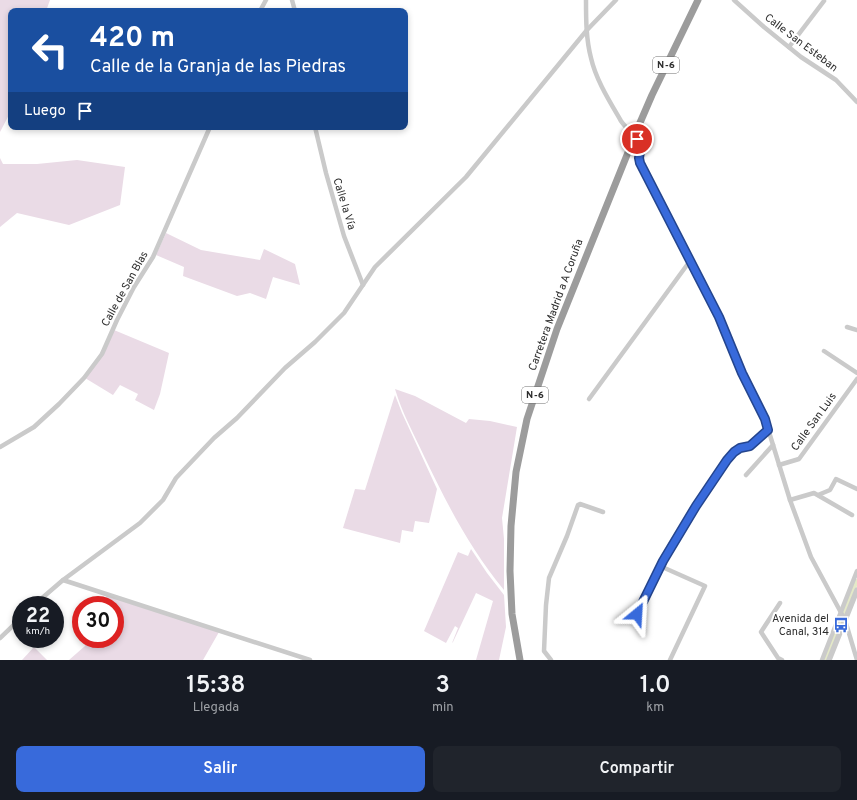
<!DOCTYPE html>
<html lang="es">
<meta charset="utf-8">
<style>
:root{--surface:#171b24;--page:#20242c;--text:#f1f3f6;--muted:#9ea1a6;--accent:#386adb}
body{margin:0;font-family:Overpass,sans-serif;background:var(--page);color:var(--text);height:100vh;display:flex;flex-direction:column;font-size:15px;white-space:nowrap}
*{box-sizing:border-box;margin:0}
p{font-size:13px;color:var(--muted)}
.icon{flex:none;width:22px;height:22px;fill:none;stroke:currentColor;stroke-width:2;stroke-linecap:round;stroke-linejoin:round}
.map{position:relative;height:660px;overflow:hidden}
.side{display:flex;flex-direction:column;background:var(--surface);flex:1}
.side>*{flex:none}
.top-card{position:absolute;left:8px;top:8px;width:400px;height:122px;border-radius:8px;box-shadow:0 2px 6px #0003;background:#1a4fa0;color:#fff;overflow:hidden}
.speed{position:absolute;left:12px;top:596px;display:flex;gap:8px;font-size:20px;font-weight:700;text-align:center}
.speed>*{display:grid;place-content:center;width:52px;height:52px;border-radius:50%;background:var(--surface);box-shadow:0 2px 6px #0003;line-height:1}
.speed small{font-size:10px;font-weight:400}
.speed .limit{border:6px solid #d22;background:#fff;color:#111}
.pin{position:absolute;display:grid;place-items:center;width:34px;height:34px;color:#fff;margin:-17px;border:2px solid #fff;border-radius:50%;box-shadow:0 1px 4px #0007}
.me{position:absolute;width:44px;margin:-22px;rotate:27deg;stroke-linejoin:round;filter:drop-shadow(0 0 3px #0008)}
.turn{display:flex;align-items:center;gap:14px;height:84px;padding:0 16px;font-size:18px}
.turn .icon{width:52px;height:52px;stroke-width:2.5}
.turn b{display:block;font-size:28px;line-height:34px}
.then{display:flex;align-items:center;height:38px;padding:0 16px;background:#0003;gap:8px;font-size:15px}
.eta{display:flex;justify-content:space-evenly;align-items:center;height:68px;text-align:center}
.eta b{font-size:24px;font-weight:600;line-height:28px}
.action{display:flex;gap:8px;margin-top:auto;padding:8px 16px}
.action a{flex:1;height:46px;border-radius:8px;background:var(--accent);color:#fff;font-size:16px;font-weight:600;line-height:46px;text-align:center}
.action a+a{background:var(--page);color:var(--text)}
.map>svg:first-child{display:block}
</style>
<div class="map">
<svg width="857" height="660" viewBox="0 0 857 660">
<rect width="100%" height="100%" fill="#fff"/>
<!-- green -->
<g fill="#eadbe6">
<polygon points="0,0 50,0 46,11 11,11 11,111 0,132"/>
<polygon points="0,158 3,164 37,164 77,160 125,167 120,205 69,225 17,213 0,227"/>
<polygon points="166,233 201,250 260,260 264,249 295,264 300,285 273,277 266,299 250,293 237,296 183,276 184,267 156,255"/>
<polygon points="114,330 169,353 160,394 154,410 135,400 138,394 120,385 113,395 85,378"/>
<path d="M395,389L415,396L466,423L469,419L490,421L517,427L502,518L504,539V590C470,549 447,504 424,456C414,434 402,413 395,389Z"/>
<polygon points="395,395 402,413 437,489 429,523 415,521 413,532 402,530 400,543 343,528 355,489 365,490"/>
<polygon points="471,549 487,573 504,595 506,627 499,660 476,660 493,601 476,593 453,642 452,643 458,628 455,626 446,643 424,631 458,552 468,556"/>
<polygon points="107,595 219,632 203,660 69,660 85,646 86,639 115,639 115,605 101,605"/>
<polygon points="34,647 47,660 22,660"/>
</g>
<g fill="none" stroke-linecap="round" stroke-linejoin="round">
<!-- canal -->
<polyline stroke="#e4e9c8" stroke-width="4" points="825,660 857,581"/>
<!-- minor -->
<g stroke="#cacaca" stroke-width="4.5">
<polyline points="292,0 295,11"/>
<path d="M586,0C586,19 586,39 591,58C596,80 610,102 621,121C626,129 639,137 641,145C643,150 639,156 640,163L719,317L742,373L765,419L790,500L811,557L845,620L857,660"/>
<polyline points="734,0 764,27 801,57 836,80 857,102"/>
<polyline points="260,11 266,0"/>
<polyline points="789,47 824,1"/>
<polyline points="315,127 326,173 344,236 363,285"/>
<polyline points="847,327 857,330"/>
<polyline points="824,351 857,373"/>
<polyline points="589,399 687,265 691,261"/>
<polyline points="0,447 34,427 59,404 84,378 102,354 117,320 134,287 153,257 210,127"/>
<polyline points="779,465 799,459 857,379"/>
<polyline points="746,475 773,445"/>
<polyline points="818,495 830,490 836,479 857,489"/>
<polyline points="790,500 814,493 852,515"/>
<polyline points="660,566 705,586 670,660"/>
<polyline points="63,580 310,660"/>
<polyline points="780,603 761,632 778,658 782,660"/>
<polyline points="34,605 63,580 140,523 163,500 176,478 214,438 237,418 285,368 315,342 344,313 375,267 466,177 587,30 616,0"/>
<polyline points="637,614 663,561 696,506 727,460 734,452 740,448 750,446 768,430"/>
<polyline points="0,638 21,618"/>
<polyline points="551,660 544,651 546,605 549,578 567,536 578,505 580,504 603,512"/>
<polyline points="822,660 857,571"/>
</g>
<!-- tertiary -->
<polyline stroke="#cacaca" stroke-width="5.5" points="829,660 857,590"/>
<!-- trunk -->
<g stroke="#9c9c9c" stroke-width="7">
<polyline points="636,132 652,95 698,0"/>
<polyline points="520,660 512,614 510,571 511,526 516,472 527,419 557,329 631,145"/>
</g>
<!-- trunk-bridge -->
<polyline stroke="#9c9c9c" stroke-width="7" points="631,145 636,132"/>
</g>
<g fill="none" stroke-linecap="round" stroke-linejoin="round">
<!-- route casing -->
<g stroke="#24458e" stroke-width="10">
<polyline id="route" points="637,614 663,561 696,506 727,460 734,452 740,448 750,446 768,430 765,419 742,373 719,317 640,163 639,158 641,145 637,139"/>
</g>
<!-- route -->
<use href="#route" stroke="#386adb" stroke-width="7"/>
</g>
<!-- icons -->
<defs>
<g id="bus-bare" transform="scale(1.2)"><path d="M-5-6H5V4H4V6H2V4H-2V6H-4V4H-5ZM-3.5-4V0h7V-4ZM-3.5 1.2v1.5H-2V1.2ZM2 1.2v1.5H3.5V1.2Z" fill="#386adb" stroke="#fff" stroke-width="2.5" paint-order="stroke"/></g>
</defs>
<g fill-rule="evenodd">
<use href="#bus-bare" x="841" y="625"/>
</g>
<g text-anchor="middle" dominant-baseline="central" stroke-width="4" stroke-linejoin="round" paint-order="stroke">
<!-- shield labels -->
<g fill="#fff" stroke="#6c6c6c" stroke-width="1">
<rect x="653" y="57" width="26" height="16" rx="3"/>
<rect x="522" y="387" width="26" height="16" rx="3"/>
</g>
<g font-size="10" font-weight="bold" fill="#2d2d2d">
<text x="666" y="65">N-6</text>
<text x="535" y="395">N-6</text>
</g>
<!-- street labels -->
<g font-size="11" fill="#2d2d2d" stroke="#fff">
<text transform="translate(801 43) rotate(37)">Calle San Esteban</text>
<text transform="translate(344 204) rotate(73)">Calle la Vía</text>
<text transform="translate(125 289) rotate(-61)">Calle de San Blas</text>
<text transform="translate(556 305) rotate(-70)">Carretera Madrid a A Coruña</text>
<text transform="translate(814 422) rotate(-54)">Calle San Luis</text>
</g>
<!-- poi labels -->
<g font-size="11" fill="#2d2d2d" stroke="#fff" text-anchor="end">
<text x="829" y="619">Avenida del<tspan x="829" dy="13">Canal, 314</tspan></text>
</g>
</g>
</svg>
<div class="speed"><div>22<small>km/h</small></div><div class="limit">30</div></div>
<div class="pin" style="left:637px;top:139px;background:#d93025"><svg class="icon" aria-label="arrive" viewBox="0 0 24 24"><path d="M6 21V4h12l-3 4 3 4H6"/></svg></div>
<svg class="me" style="left:637px;top:614px" viewBox="-20 -20 40 40"><path d="M0-17L14 15 0 8-14 15z" fill="#386adb" stroke="#fff" stroke-width="4"/></svg>
<div class="top-card">
<div class="turn"><svg class="icon" aria-label="left" viewBox="0 0 24 24"><path d="M17 20v-9H6M10 6l-5 5 5 5"/></svg><div><b>420 m</b>Calle de la Granja de las Piedras</div></div>
<div class="then">Luego<svg class="icon" aria-label="arrive" viewBox="0 0 24 24"><path d="M6 21V4h12l-3 4 3 4H6"/></svg></div>
</div>
</div>
<section class="side">
<div class="eta">
<div><b>15:38</b><p>Llegada</p></div>
<div><b>3</b><p>min</p></div>
<div><b>1.0</b><p>km</p></div>
</div>
<div class="action"><a>Salir</a><a>Compartir</a></div>
</section>
